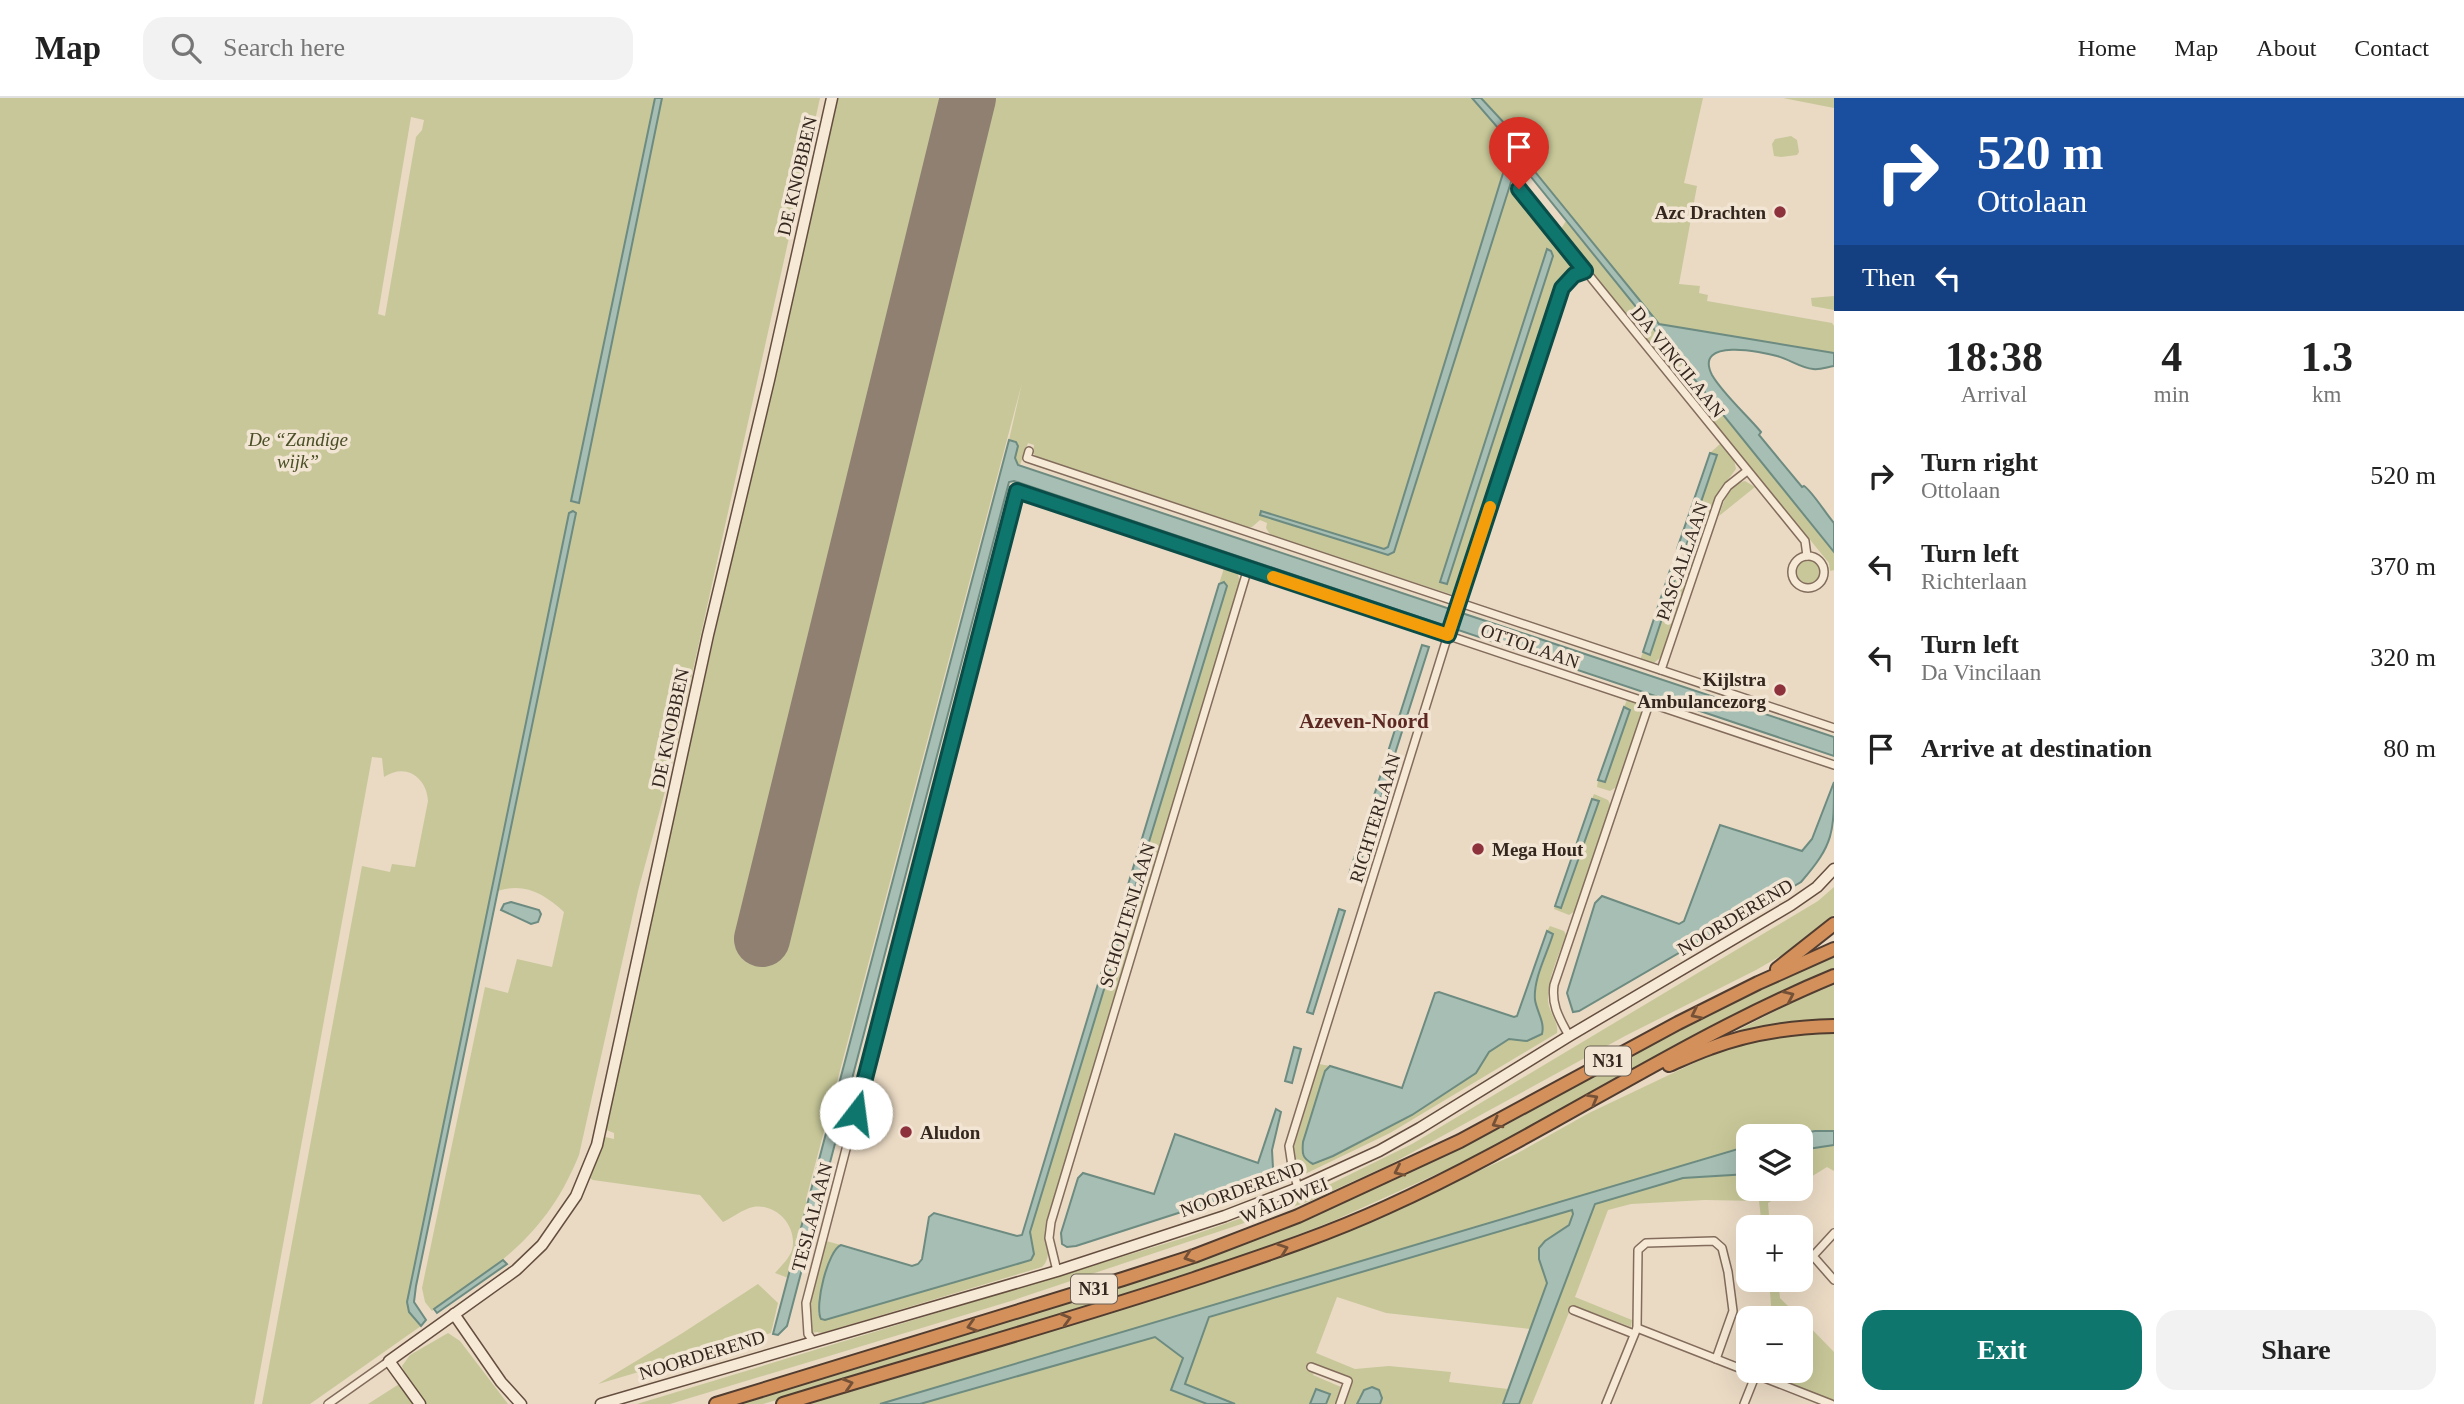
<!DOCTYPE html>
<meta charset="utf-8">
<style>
:root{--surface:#fff;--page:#f2f2f2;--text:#222;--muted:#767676;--line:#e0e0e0;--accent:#0f766e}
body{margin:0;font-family:"Times New Roman",serif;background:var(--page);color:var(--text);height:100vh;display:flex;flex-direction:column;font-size:26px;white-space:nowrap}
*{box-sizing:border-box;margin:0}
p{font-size:23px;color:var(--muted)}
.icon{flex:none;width:38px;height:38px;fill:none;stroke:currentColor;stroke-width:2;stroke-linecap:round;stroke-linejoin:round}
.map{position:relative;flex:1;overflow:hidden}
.side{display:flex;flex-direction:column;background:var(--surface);width:630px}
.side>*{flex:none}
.guide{background:#1a4fa0;color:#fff;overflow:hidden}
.tools{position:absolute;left:1736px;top:1026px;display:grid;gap:14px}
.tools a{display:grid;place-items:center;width:77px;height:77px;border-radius:14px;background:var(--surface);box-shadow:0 7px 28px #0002;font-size:35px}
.pin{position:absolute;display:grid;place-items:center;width:60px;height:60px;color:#fff;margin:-72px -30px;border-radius:50% 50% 50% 0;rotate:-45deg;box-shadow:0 0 7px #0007}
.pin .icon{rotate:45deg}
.me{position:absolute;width:77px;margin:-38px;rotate:15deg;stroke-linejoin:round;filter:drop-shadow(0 0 5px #0008)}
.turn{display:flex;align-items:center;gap:24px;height:147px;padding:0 28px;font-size:32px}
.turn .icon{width:91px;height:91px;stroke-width:2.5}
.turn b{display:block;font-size:49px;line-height:60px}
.then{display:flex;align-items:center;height:66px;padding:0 28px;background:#0003;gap:14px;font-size:26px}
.eta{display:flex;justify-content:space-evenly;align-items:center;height:119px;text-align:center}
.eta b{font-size:42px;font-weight:700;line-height:49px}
.action{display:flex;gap:14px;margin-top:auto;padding:14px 28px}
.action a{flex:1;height:80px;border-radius:21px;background:var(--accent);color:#fff;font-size:28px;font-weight:700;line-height:80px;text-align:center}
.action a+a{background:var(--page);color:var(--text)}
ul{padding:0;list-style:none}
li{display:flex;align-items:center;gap:21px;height:91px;padding:0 28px}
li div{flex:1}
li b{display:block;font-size:26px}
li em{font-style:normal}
header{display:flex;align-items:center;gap:42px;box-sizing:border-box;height:98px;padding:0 35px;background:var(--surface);border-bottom:2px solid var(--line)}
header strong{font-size:33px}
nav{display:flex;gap:38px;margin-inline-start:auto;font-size:24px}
.search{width:490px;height:63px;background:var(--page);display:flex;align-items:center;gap:18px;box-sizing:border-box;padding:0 24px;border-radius:21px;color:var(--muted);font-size:26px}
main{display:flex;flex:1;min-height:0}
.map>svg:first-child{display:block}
</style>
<header>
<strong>Map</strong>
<div class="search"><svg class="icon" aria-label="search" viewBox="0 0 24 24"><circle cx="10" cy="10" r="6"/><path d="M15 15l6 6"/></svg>Search here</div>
<nav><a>Home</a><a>Map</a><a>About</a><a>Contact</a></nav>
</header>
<main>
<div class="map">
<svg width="1834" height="1306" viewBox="0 0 1834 1306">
<rect width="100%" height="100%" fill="#eadac4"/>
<!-- green -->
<g fill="#c7c799" fill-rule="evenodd">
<path d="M0,0H655L571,403L575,405L579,404L662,0H820L671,671L638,793L579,1057C546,1138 500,1165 432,1213L425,1204L422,1190L485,889L508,895L517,861L552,869L564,814C545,796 524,784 498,793L576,415H569L407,1204L409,1214L421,1228L310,1306H262L362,768L390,774L392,766L415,769L428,703C427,680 406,664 384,679L382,660L372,659L254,1306H0ZM411,19L424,22L422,32L416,39L385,218L378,216Z"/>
<path d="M835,0H948L745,837L779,845L985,0H1472L1512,46L1388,449L1384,451L1264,419L1388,457L1391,456L1511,84L1520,87L1516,93L1572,163L1573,169L1557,188L1552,200L1461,489L1453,497L1271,438L1266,430L1267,425L1260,422L1252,429H1244L1038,360L1033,355L1034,347L1028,345L1020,367L1017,366L1014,360L1016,344L1009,342L1022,285L806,1101L808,1117L791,1181L775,1175C781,1168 789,1161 792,1152C798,1129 777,1105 753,1109C743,1111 732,1120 723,1124L700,1097L593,1082L588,1079L601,1038L614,1041V1035L604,1031ZM1547,152L1551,153L1552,158L1447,486L1441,483Z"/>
<polygon points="1481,0 1703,0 1684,85 1697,88 1679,186 1700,188 1699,195 1708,197 1707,203 1832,225 1834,228 1834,255 1659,226 1523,59 1518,50 1520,42"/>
<polygon points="1783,0 1834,0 1834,10"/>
<polygon points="1791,38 1797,42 1799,54 1797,57 1781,59 1774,58 1772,46 1775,41"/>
<polygon points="1566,123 1834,454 1834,472 1830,473 1829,465 1559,134"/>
<polygon points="1834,198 1834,212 1812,208 1811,200"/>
<polygon points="1720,346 1734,362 1736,371 1717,396 1662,558 1654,565 1640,562 1643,554 1650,556 1717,358 1710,355"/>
<path d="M1745,383L1755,389L1719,418C1724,403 1728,387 1745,383Z"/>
<circle cx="1809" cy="474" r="12"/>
<path d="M1225,467L1236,471L1240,483L1238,491L1047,1124C1044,1140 1054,1158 1042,1169L822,1235L817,1234L808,1236L810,1202L826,1143L841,1147C827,1152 818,1200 818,1216L1033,1147L1030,1134L1227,488L1224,484L1219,486Z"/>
<polygon points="1627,602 1635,604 1642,615 1618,688 1610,693 1597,689 1598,682 1605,684 1630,612 1624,609"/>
<polygon points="1594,696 1608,702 1611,708 1575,813 1569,817 1554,811 1555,808 1562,809 1598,704 1592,701"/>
<polygon points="1834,789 1834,817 1789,853 1756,872 1625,938 1391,1066 1310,1103 1011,1203 670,1306 637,1306 1187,1139 1308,1097 1412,1046 1818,803"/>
<path d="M1550,828L1564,833L1566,837C1559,857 1547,881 1548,903C1549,915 1559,924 1557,935L1390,1035L1305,1076L1297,1074L1293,1052L1319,966L1330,968L1325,973L1303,1044L1302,1056L1305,1061L1333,1058L1412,1017L1483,962L1489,954L1510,941L1528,943L1543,930L1535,902L1536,886L1553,836L1547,833Z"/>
<polygon points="1834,858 1834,873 1689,942 1479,1057 1333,1123 1212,1170 938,1254 763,1306 732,1306 1296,1123 1392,1083 1468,1044 1501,1030 1672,934"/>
<polygon points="1834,887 1834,926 1711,946 1793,904"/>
<polygon points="1834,935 1834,1033 1786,1038 1748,1038 1748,1048 880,1306 798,1306 1213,1182 1340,1136 1516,1056 1589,1015 1713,956 1746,945 1789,938"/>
<polygon points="1834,1047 1834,1073 1827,1069 1801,1085 1801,1052"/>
<polygon points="1748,1076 1748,1090 1792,1090 1768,1105 1770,1129 1762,1129 1759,1103 1705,1102 1631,1106 1608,1112 1575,1199 1632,1222 1631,1229 1572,1207 1532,1306 1519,1306 1595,1106 1683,1080"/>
<path d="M1572,1112C1573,1129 1559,1135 1545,1143L1544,1176L1547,1185L1530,1231L1386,1215L1337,1199L1316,1255L1355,1271L1389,1268L1451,1274L1449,1284L1508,1291L1503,1306H1380L1382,1300L1359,1299L1357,1306H1343L1351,1281L1317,1267L1313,1277L1341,1289L1335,1306H1326L1330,1296L1316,1291L1310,1306H1235L1185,1286L1208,1220Z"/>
<polygon points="1769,1181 1778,1181 1780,1200 1800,1220 1772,1220"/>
<polygon points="758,1186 778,1205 771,1235 598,1286 681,1236"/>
<polygon points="1801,1220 1834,1254 1834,1304 1756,1273 1801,1272"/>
<polygon points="448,1235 460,1243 508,1306 368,1306 407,1281 402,1268 410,1257"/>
<polygon points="1155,1238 1183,1259 1172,1292 1207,1306 920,1306"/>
</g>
<!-- water -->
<g fill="#a6beb4" stroke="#6d8b80" stroke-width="2">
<polygon points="655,0 662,0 579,405 571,403"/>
<path d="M1472,0H1481L1520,42L1518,50L1523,59L1659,226L1834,255V268C1827,269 1820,272 1813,271C1801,270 1789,261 1777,258C1763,254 1693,239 1712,277C1723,296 1747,317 1761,334L1759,337L1802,389L1804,388C1812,393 1826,416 1834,425V454L1523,69L1519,67L1511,84L1394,454L1388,457L1260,417L1261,413L1384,451L1388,449L1512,46Z"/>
<polygon points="1547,151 1551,153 1553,158 1447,486 1440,484"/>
<polygon points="1009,342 1016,344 1018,348 1015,360 1018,367 1834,639 1834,658 1014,383 1009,384 787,1228 778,1237 773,1236"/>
<polygon points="1710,355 1717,357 1685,451 1681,454 1677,451"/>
<polygon points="573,413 576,415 416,1188 414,1204 426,1222 421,1228 409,1214 407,1204 569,415"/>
<polygon points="1670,472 1677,475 1650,557 1643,554"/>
<path d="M1224,484L1227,488L1030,1134L1034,1156L1031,1162L825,1222L821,1221C814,1208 828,1152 841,1147L912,1168L918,1166L922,1161L929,1119L934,1115L1017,1138L1022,1137L1219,486Z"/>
<polygon points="1422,547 1429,549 1356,778 1349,776"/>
<polygon points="1624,609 1630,612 1605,684 1598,682"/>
<path d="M1834,684C1834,735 1834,746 1801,784L1579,913L1573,914L1567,895L1595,805L1602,798L1679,826L1684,823L1720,727L1802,753L1812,741Z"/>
<polygon points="1592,701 1599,703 1561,810 1555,808"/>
<polygon points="511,804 539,812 541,816 538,824 531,826 501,812 504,806"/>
<polygon points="1339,811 1345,813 1313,916 1307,914"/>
<path d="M1547,833L1553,836C1547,856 1533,881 1535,902C1537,914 1545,924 1542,936L1527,943L1509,941L1489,954L1476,975L1412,1017L1333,1058L1313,1066C1302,1060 1302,1056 1303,1044L1325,973L1330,968L1402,990L1435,895L1439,894L1514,919L1517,918Z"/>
<polygon points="1294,949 1301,951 1292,985 1285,983"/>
<polygon points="1276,1011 1281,1014 1272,1052 1273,1070 1271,1081 1262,1088 1076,1148 1067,1149 1062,1146 1061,1135 1078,1080 1083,1075 1154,1096 1175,1036 1258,1065"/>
<polygon points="1815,1033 1834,1033 1834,1047 1801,1052 1801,1038 1786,1038"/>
<polygon points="1748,1048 1748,1076 1683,1080 1595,1106 1519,1306 1503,1306 1547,1185 1539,1161 1539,1150 1545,1143 1569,1127 1573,1116 1572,1112 1209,1219 1185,1286 1235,1306 1207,1306 1171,1292 1183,1260 1155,1239 920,1306 880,1306"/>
<polygon points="503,1162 507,1166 437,1215 434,1211"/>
<polygon points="1372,1289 1379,1292 1382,1300 1380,1306 1357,1306 1364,1292"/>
<polygon points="1316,1291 1330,1296 1326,1306 1310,1306"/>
</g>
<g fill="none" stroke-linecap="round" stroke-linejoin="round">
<!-- runway -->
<polyline stroke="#8f8072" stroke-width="56" points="762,841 968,0"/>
<!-- street casing -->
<g stroke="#836c5c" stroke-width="10">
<g id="street">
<polyline points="1519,91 1805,443 1807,458"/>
<polyline points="1029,353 1027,360 1834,630"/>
<circle cx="1808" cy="474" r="16"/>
<polyline points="1661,572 1719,401 1728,388 1747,373"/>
<path d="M1569,938C1560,921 1551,908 1554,887L1649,606"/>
<polyline points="1298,1090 1292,1068 1289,1048 1448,537 1562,190 1574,177 1585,173"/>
<polyline points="1834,1135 1813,1158 1834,1182"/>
<polyline points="1057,1173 1049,1140 1051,1124 1248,470"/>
<polyline points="1573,1212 1634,1236"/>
<polyline points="1637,1230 1638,1152 1646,1145 1714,1143 1722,1150 1728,1174 1733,1213 1716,1261"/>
<polyline points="813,1243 808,1236 806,1205 1017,393 1834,667"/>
<polyline points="1311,1269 1348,1283 1340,1306"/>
<polyline points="328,1306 389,1263"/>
<polyline points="1606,1306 1637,1230 1831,1306"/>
<polyline points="1744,1306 1756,1276"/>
</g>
</g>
<!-- secondary casing -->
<g stroke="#654e3f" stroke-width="13">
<g id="secondary">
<polyline points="454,1216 501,1284 521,1306"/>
<polyline points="420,1306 389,1263 516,1172 542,1147 576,1098 597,1047 708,537 769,282 832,0"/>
<polyline points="601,1306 1057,1173 1225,1118 1298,1090 1379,1053 1420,1030 1569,938 1791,807 1817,789 1834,771"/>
</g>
</g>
<!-- highway casing -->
<g stroke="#513c30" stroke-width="16">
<g id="highway">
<polyline points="1777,871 1834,826"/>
<path d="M1669,967C1683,961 1696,955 1710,950C1749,935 1792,929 1834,928"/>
<polyline points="716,1306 1123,1181 1194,1158 1298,1118 1460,1043 1678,925 1758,885 1834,851"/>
<path d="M783,1306C920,1264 1058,1226 1194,1181C1259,1159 1324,1138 1387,1109C1540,1040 1679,942 1834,878"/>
</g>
</g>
<!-- street -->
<use href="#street" stroke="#f6e9d6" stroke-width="7"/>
<!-- secondary -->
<use href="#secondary" stroke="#f6e9d6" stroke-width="10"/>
<!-- highway -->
<use href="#highway" stroke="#d3905b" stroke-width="12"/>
</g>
<!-- one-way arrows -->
<defs><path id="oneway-chevron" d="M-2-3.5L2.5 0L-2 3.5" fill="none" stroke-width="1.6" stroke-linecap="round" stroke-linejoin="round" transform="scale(1.75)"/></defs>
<g stroke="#745137">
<use href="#oneway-chevron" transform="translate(1789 898) rotate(-25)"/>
<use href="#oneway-chevron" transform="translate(1696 916) rotate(154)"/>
<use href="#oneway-chevron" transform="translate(1593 1001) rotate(-29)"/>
<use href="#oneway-chevron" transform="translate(1497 1025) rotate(152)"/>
<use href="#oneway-chevron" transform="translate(1399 1073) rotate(155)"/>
<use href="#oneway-chevron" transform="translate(1283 1151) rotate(-20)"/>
<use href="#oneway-chevron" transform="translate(1189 1159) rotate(161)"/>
<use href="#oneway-chevron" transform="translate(1066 1221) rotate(-16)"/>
<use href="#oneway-chevron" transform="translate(972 1228) rotate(163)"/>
<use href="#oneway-chevron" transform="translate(848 1286) rotate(-17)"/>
</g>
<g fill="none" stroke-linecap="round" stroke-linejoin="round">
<!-- route casing -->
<g stroke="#0a4d48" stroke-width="18">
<polyline id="route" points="856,1015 1017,393 1448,537 1562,190 1574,177 1585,173 1519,91"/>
</g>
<!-- route -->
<use href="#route" stroke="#0f766e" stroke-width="12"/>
<!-- slow -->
<polyline stroke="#f59e0b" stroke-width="12" points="1273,479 1448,537 1490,409"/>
</g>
<!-- markers -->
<g fill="#8d313d" stroke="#f2e5d3" stroke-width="2.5">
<circle cx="1780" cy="114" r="7"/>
<circle cx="1780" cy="592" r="7"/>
<circle cx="1478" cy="751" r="7"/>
<circle cx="906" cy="1034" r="7"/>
</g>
<g text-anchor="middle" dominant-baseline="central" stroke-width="7" stroke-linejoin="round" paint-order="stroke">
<!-- shield labels -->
<g fill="#f2e5d3" stroke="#6d6055" stroke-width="2">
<rect x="1585" y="948.5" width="46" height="29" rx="5"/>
<rect x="1071" y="1176.5" width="46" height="29" rx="5"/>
</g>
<g font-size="18" font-weight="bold" fill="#34271f">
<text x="1608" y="963">N31</text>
<text x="1094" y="1191">N31</text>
</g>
<!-- street labels -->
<g font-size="19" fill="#34271f" stroke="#f2e5d3">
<text transform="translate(797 78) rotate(-77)">DE KNOBBEN</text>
<text transform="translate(1678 264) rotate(51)">DA VINCILAAN</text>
<text transform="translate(1682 463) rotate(-71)">PASCALLAAN</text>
<text transform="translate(1530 548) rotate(19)">OTTOLAAN</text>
<text transform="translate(670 630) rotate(-78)">DE KNOBBEN</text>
<text transform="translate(1375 720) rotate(-73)">RICHTERLAAN</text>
<text transform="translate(1127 817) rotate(-73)">SCHOLTENLAAN</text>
<text transform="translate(1735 819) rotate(-31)">NOORDEREND</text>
<text transform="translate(1242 1091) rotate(-20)">NOORDEREND</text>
<text transform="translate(1284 1102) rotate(-22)">WÂLDWEI</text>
<text transform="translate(812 1119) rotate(-75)">TESLALAAN</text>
<text transform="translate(702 1257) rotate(-17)">NOORDEREND</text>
</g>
<!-- poi labels -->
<g font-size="19" font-weight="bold" fill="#34271f" stroke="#f2e5d3" text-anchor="end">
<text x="1766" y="114">Azc Drachten</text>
<text x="1766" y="581">Kijlstra<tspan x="1766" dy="22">Ambulancezorg</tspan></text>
<text x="1492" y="751" text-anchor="start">Mega Hout</text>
<text x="920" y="1034" text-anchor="start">Aludon</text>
</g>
<!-- park labels -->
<g font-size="19" font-style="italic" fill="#4a4f27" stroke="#f2e5d3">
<text x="298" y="341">De “Zandige<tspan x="298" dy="22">wijk”</tspan></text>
</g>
<!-- neighbourhood labels -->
<g font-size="21" font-weight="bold" fill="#5d2722" stroke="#f2e5d3">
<text x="1364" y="623">Azeven-Noord</text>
</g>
</g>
</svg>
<div class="tools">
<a><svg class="icon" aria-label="layers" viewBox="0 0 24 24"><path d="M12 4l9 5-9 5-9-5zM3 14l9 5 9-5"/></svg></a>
<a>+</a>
<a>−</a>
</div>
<div class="pin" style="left:1519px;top:91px;background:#d93025"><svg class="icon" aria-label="arrive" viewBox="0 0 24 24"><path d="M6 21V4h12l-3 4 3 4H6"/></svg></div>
<svg class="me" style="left:856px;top:1015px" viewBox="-20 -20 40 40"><circle r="19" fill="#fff"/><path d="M0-13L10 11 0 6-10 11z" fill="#0f766e"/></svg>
</div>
<section class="side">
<div class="guide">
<div class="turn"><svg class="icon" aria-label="right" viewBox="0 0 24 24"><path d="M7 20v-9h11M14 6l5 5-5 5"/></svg><div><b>520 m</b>Ottolaan</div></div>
<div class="then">Then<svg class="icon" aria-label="left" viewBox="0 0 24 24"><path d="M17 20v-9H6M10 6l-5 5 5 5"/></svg></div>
</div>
<div class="eta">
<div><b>18:38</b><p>Arrival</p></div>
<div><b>4</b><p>min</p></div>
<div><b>1.3</b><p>km</p></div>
</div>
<ul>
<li><svg class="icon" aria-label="right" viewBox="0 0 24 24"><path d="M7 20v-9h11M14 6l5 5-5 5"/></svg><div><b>Turn right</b><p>Ottolaan</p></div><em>520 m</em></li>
<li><svg class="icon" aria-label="left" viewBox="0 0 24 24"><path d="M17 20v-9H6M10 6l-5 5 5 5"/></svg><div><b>Turn left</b><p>Richterlaan</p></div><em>370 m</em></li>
<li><svg class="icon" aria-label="left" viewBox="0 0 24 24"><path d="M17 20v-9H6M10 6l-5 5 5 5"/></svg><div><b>Turn left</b><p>Da Vincilaan</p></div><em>320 m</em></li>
<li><svg class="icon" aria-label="arrive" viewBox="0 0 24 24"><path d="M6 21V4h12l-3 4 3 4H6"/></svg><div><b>Arrive at destination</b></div><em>80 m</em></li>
</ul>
<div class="action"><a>Exit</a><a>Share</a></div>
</section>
</main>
